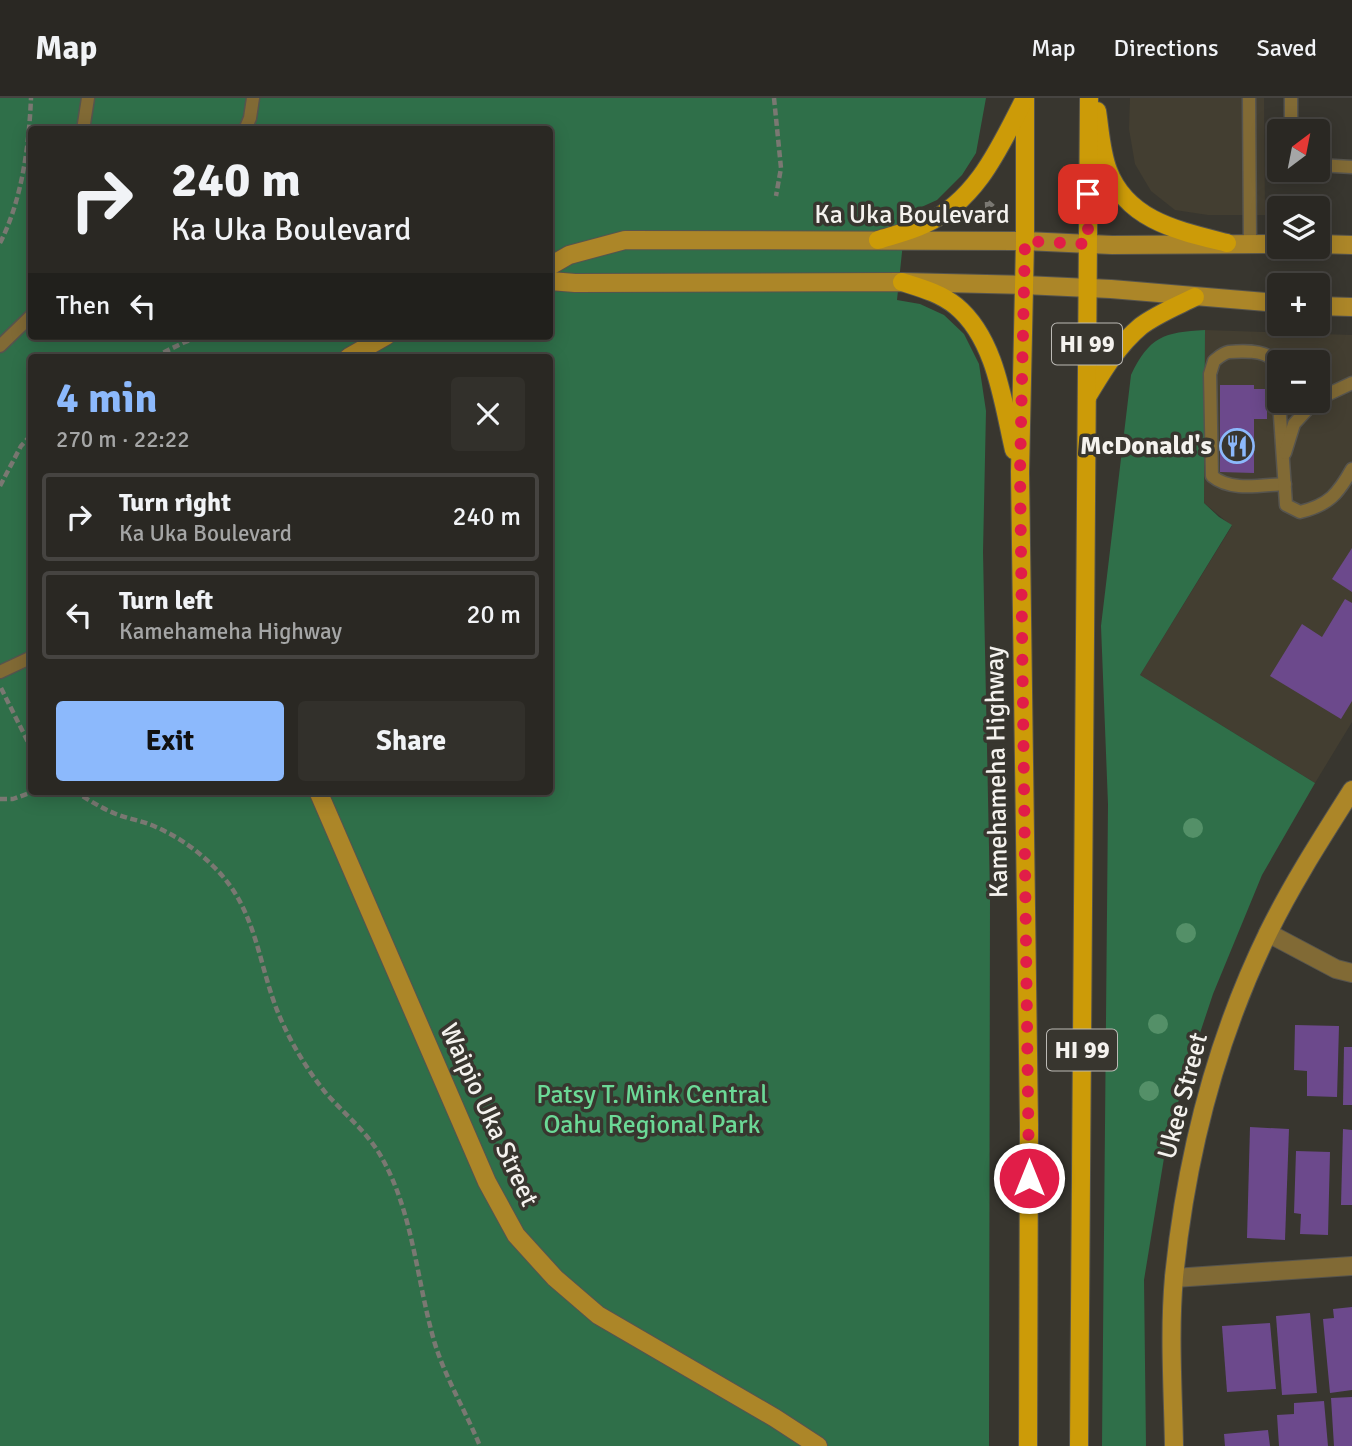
<!DOCTYPE html>
<meta charset="utf-8">
<style>
:root{--surface:#2a2823;--page:#32302b;--text:#f1f3f6;--muted:#a5a6a6;--line:#464441;--accent:#8cb9fc}
body{margin:0;font-family:Signika,sans-serif;background:var(--page);color:var(--text);height:100vh;display:flex;flex-direction:column;font-size:26px;white-space:nowrap}
*{box-sizing:border-box;margin:0}
p{font-size:23px;color:var(--muted)}
.icon{flex:none;width:38px;height:38px;fill:none;stroke:currentColor;stroke-width:2;stroke-linecap:round;stroke-linejoin:round}
.map{position:relative;flex:1;overflow:hidden}
.panel{position:absolute;left:28px;top:256px;width:525px;height:441px;display:flex;flex-direction:column;background:var(--surface);border-radius:7px;box-shadow:0 4px 18px #0003,0 0 0 2px var(--line)}
.panel>*{flex:none}
.banner{position:absolute;left:28px;top:28px;width:525px;height:214px;border-radius:7px;box-shadow:0 4px 18px #0003,0 0 0 2px var(--line);background:#2a2823;color:var(--text);overflow:hidden}
.needle{width:46px;rotate:32deg}
.controls{position:absolute;left:1267px;top:21px;display:grid;gap:14px}
.controls a{display:grid;place-items:center;width:63px;height:63px;border-radius:7px;background:var(--surface);box-shadow:0 4px 18px #0003,0 0 0 2px var(--line);font-size:35px}
.pin{position:absolute;display:grid;place-items:center;width:60px;height:60px;color:#fff;margin:-30px;border-radius:14px;box-shadow:0 4px 10px #0006}
.me{position:absolute;width:77px;margin:-38px;rotate:0deg;stroke-linejoin:round;filter:drop-shadow(0 0 5px #0008)}
.turn{display:flex;align-items:center;gap:24px;height:147px;padding:0 28px;font-size:32px}
.turn .icon{width:91px;height:91px;stroke-width:2.5}
.turn b{display:block;font-size:49px;line-height:60px}
.then{display:flex;align-items:center;height:66px;padding:0 28px;background:#0003;gap:14px;font-size:26px}
.round{display:grid;place-items:center;flex:none;width:74px;height:74px;border-radius:7px;background:var(--page)}
.head{display:flex;align-items:center;justify-content:space-between;height:119px;padding:0 28px}
h1{font-size:42px;font-weight:700;line-height:52px;color:var(--accent)}
.cta{display:flex;gap:14px;margin-top:auto;padding:14px 28px}
.cta a{flex:1;height:80px;border-radius:7px;background:var(--accent);color:#111;font-size:28px;font-weight:700;line-height:80px;text-align:center}
.cta a+a{background:var(--page);color:var(--text)}
ul{padding:0;list-style:none}
li{display:flex;align-items:center;gap:21px;height:88px;margin:0 14px 10px;padding:0 14px;border:4px solid var(--line);border-radius:7px}
li div{flex:1}
li b{display:block;font-size:26px}
li em{font-style:normal}
header{display:flex;align-items:center;gap:42px;box-sizing:border-box;height:98px;padding:0 35px;background:var(--surface);border-bottom:2px solid var(--line)}
header strong{font-size:33px}
nav{display:flex;gap:38px;margin-inline-start:auto;font-size:24px}
.map>svg:first-child{display:block}
</style>
<header>
<strong>Map</strong>
<nav><a>Map</a><a>Directions</a><a>Saved</a></nav>
</header>
<div class="map">
<svg width="1352" height="1348" viewBox="0 0 1352 1348">
<rect width="100%" height="100%" fill="#38362f"/>
<!-- built -->
<g fill="#433e31" fill-rule="evenodd">
<polygon points="1130,0 1264,0 1265,117 1208,117 1175,112 1151,93 1135,66 1129,31"/>
<path d="M1205,232L1352,237V624L1315,685L1140,577L1232,428L1204,405ZM1279,264H1318V303H1279Z"/>
</g>
<!-- green -->
<g fill="#2f6f49" fill-rule="evenodd">
<path d="M0,0H986L976,55L962,77L937,102L906,116L897,202L920,206L944,217L964,236L979,266L986,313L983,454L990,798L989,1348H0ZM32,32H550V238H32ZM32,259H550V693H32Z"/>
<path d="M1205,232L1204,405L1219,419L1232,427L1140,577L1315,685L1262,777L1213,896L1182,989L1164,1060L1144,1182L1146,1348H1102L1108,706L1101,528L1131,277C1149,239 1164,234 1205,232Z"/>
</g>
<!-- building -->
<g fill="#6c498c">
<polygon points="1220,287 1254,287 1254,291 1267,291 1267,321 1254,321 1254,375 1220,374"/>
<polygon points="1352,450 1352,494 1332,481"/>
<polygon points="1345,501 1352,505 1352,603 1341,621 1270,578 1302,526 1322,539"/>
<polygon points="1295,927 1339,928 1337,999 1307,998 1307,973 1294,972"/>
<polygon points="1344,949 1352,949 1352,1007 1343,1007"/>
<polygon points="1250,1029 1289,1031 1285,1142 1247,1140"/>
<polygon points="1343,1031 1352,1032 1352,1107 1341,1107"/>
<polygon points="1296,1053 1330,1054 1328,1137 1300,1136 1301,1116 1294,1115"/>
<polygon points="1352,1209 1352,1292 1330,1295 1323,1221 1334,1220 1333,1211"/>
<polygon points="1310,1215 1317,1295 1282,1297 1276,1218"/>
<polygon points="1270,1225 1276,1291 1227,1294 1222,1228"/>
<polygon points="1352,1299 1352,1348 1334,1348 1331,1300"/>
<polygon points="1324,1303 1328,1348 1279,1348 1277,1317 1294,1316 1294,1305"/>
<polygon points="1268,1332 1270,1348 1225,1348 1224,1336"/>
</g>
<g fill="none" stroke-linecap="round" stroke-linejoin="round">
<!-- lane casing -->
<g stroke="#56544e" stroke-width="15">
<g id="lane">
<polyline points="1249,0 1250,145"/>
<polyline points="83,32 88,0"/>
<polyline points="245,32 250,20 253,0"/>
<polyline points="1291,33 1291,0"/>
<polyline points="1318,67 1352,69"/>
<polyline points="0,248 32,217"/>
<path d="M1279,301C1279,289 1281,271 1273,262C1265,252 1240,253 1229,254C1223,255 1219,259 1214,263L1210,276L1212,378C1231,394 1261,387 1285,386"/>
<polyline points="1318,301 1352,285"/>
<path d="M1279,303L1286,407L1300,414C1329,407 1338,396 1352,371"/>
<polyline points="1285,355 1294,326 1315,303"/>
<polyline points="0,574 32,559"/>
</g>
</g>
<!-- street casing -->
<g stroke="#56544e" stroke-width="20">
<g id="street">
<polyline points="1268,835 1336,871 1352,875"/>
<polyline points="1174,1180 1352,1168"/>
</g>
</g>
<!-- secondary casing -->
<g stroke="#56544e" stroke-width="20">
<g id="secondary">
<polyline points="1318,146 1352,147"/>
<polyline points="550,168 569,157 625,142 1025,143 1112,147 1279,146"/>
<polyline points="550,183 575,185 902,184 1024,187 1111,191 1279,205"/>
<polyline points="1318,208 1352,209"/>
<polyline points="349,259 386,238"/>
<polyline points="318,693 487,1084 516,1137 555,1180 598,1217 775,1320 818,1348"/>
<path d="M1174,1348C1173,1292 1169,1234 1174,1179C1186,1059 1216,941 1269,833C1293,784 1323,738 1352,692"/>
</g>
</g>
<!-- primary casing -->
<g stroke="#56544e" stroke-width="20">
<g id="primary">
<polyline points="1025,0 1025,143 1020,374 1029,1027 1028,1348"/>
<path d="M1097,13C1100,32 1101,54 1108,72C1127,123 1180,133 1227,145"/>
<path d="M878,142C894,137 911,133 925,126C976,103 999,51 1023,4"/>
<path d="M902,184C921,190 940,195 956,208C996,241 1003,305 1014,352"/>
<path d="M1087,299C1102,274 1118,247 1141,228C1157,216 1177,208 1195,199"/>
<polyline points="1079,1348 1089,0"/>
</g>
</g>
<!-- path -->
<g stroke="#7a7872" stroke-width="4.5" stroke-dasharray="7 3.5" stroke-linecap="butt">
<polyline points="774,0 781,70 776,98"/>
<polyline points="987,104 988,124"/>
<polyline points="988,104 1002,116"/>
<path d="M0,145C22,102 29,48 31,0"/>
<polyline points="154,259 185,244 203,238"/>
<polyline points="0,388 21,348 32,336"/>
<polyline points="1,590 32,652"/>
<path d="M74,693C87,701 101,710 116,716C129,721 143,723 156,729C177,738 197,752 213,768C260,813 257,871 283,926C294,950 309,974 325,994C345,1017 369,1035 383,1062C414,1118 417,1186 435,1246C446,1281 466,1314 480,1348"/>
<polyline points="0,701 13,701 35,693"/>
</g>
<!-- lane -->
<use href="#lane" stroke="#816a35" stroke-width="12"/>
<!-- street -->
<use href="#street" stroke="#816a35" stroke-width="18"/>
<!-- secondary -->
<use href="#secondary" stroke="#ac8628" stroke-width="18"/>
<!-- primary -->
<use href="#primary" stroke="#cc9b08" stroke-width="18"/>
</g>
<!-- trees -->
<g fill="#549068">
<circle cx="1193" cy="730" r="10"/>
<circle cx="1186" cy="835" r="10"/>
<circle cx="1158" cy="926" r="10"/>
<circle cx="1149" cy="993" r="10"/>
</g>
<g fill="none" stroke-linecap="round" stroke-linejoin="round">
<!-- route -->
<polyline stroke="#e11d48" stroke-width="12" stroke-dasharray="0 21.6" points="1029,1080 1020,374 1025,143 1088,146 1088,96"/>
</g>
<!-- icons -->
<defs>
<g id="restaurant-ring" transform="scale(1.75)"><circle r="9.5" fill="#38362f" stroke="#8cb9fc" stroke-width="1.5"/><path d="M-5-6h1v4h1v-4h1v4h1v-4h1v5L-1.5 .5V6h-2V.5L-5-1ZM5-6V6H3V1.5H1.5Q1.5-4 5-6Z" fill="#8cb9fc"/></g>
</defs>
<g fill-rule="evenodd">
<use href="#restaurant-ring" x="1237" y="348"/>
</g>
<g text-anchor="middle" dominant-baseline="central" stroke-width="7" stroke-linejoin="round" paint-order="stroke">
<!-- shield labels -->
<g fill="#38362f" stroke="#bcbab5" stroke-width="2">
<rect x="1052" y="225.5" width="70" height="41" rx="5"/>
<rect x="1047" y="931.5" width="70" height="41" rx="5"/>
</g>
<g font-size="24" font-weight="bold" fill="#f4f2ee">
<text x="1087" y="246">HI 99</text>
<text x="1082" y="952">HI 99</text>
</g>
<!-- street labels -->
<g font-size="26" fill="#f4f2ee" stroke="#38362f">
<text x="912" y="117">Ka Uka Boulevard</text>
<text transform="translate(997 674) rotate(-91)">Kamehameha Highway</text>
<text transform="translate(1183 998) rotate(-75)">Ukee Street</text>
<text transform="translate(489 1017) rotate(65)">Waipio Uka Street</text>
</g>
<!-- poi labels -->
<g font-size="26" font-weight="bold" fill="#f4f2ee" stroke="#38362f" text-anchor="end">
<text x="1212" y="348">McDonald's</text>
</g>
<!-- park labels -->
<g font-size="26" fill="#6bd996" stroke="#38362f">
<text x="652" y="997">Patsy T. Mink Central<tspan x="652" dy="30">Oahu Regional Park</tspan></text>
</g>
</g>
</svg>
<div class="controls">
<a><svg class="needle" viewBox="-14 -14 28 28"><path d="M0-13l5 13h-10z" fill="#e53935"/><path d="M0 13l5-13h-10z" fill="#a5a6a6"/></svg></a>
<a><svg class="icon" aria-label="layers" viewBox="0 0 24 24"><path d="M12 4l9 5-9 5-9-5zM3 14l9 5 9-5"/></svg></a>
<a>+</a>
<a>−</a>
</div>
<div class="pin" style="left:1088px;top:96px;background:#d93025"><svg class="icon" aria-label="arrive" viewBox="0 0 24 24"><path d="M6 21V4h12l-3 4 3 4H6"/></svg></div>
<svg class="me" style="left:1029px;top:1080px" viewBox="-20 -20 40 40"><circle r="17" fill="#e11d48" stroke="#fff" stroke-width="3"/><path d="M0-11L8 9 0 5-8 9z" fill="#fff"/></svg>
<div class="banner">
<div class="turn"><svg class="icon" aria-label="right" viewBox="0 0 24 24"><path d="M7 20v-9h11M14 6l5 5-5 5"/></svg><div><b>240 m</b>Ka Uka Boulevard</div></div>
<div class="then">Then<svg class="icon" aria-label="left" viewBox="0 0 24 24"><path d="M17 20v-9H6M10 6l-5 5 5 5"/></svg></div>
</div>
<section class="panel">
<div class="head"><div><h1>4 min</h1><p>270 m · 22:22</p></div><a class="round"><svg class="icon" aria-label="close" viewBox="0 0 24 24"><path d="M6 6l12 12M18 6L6 18"/></svg></a></div>
<ul>
<li><svg class="icon" aria-label="right" viewBox="0 0 24 24"><path d="M7 20v-9h11M14 6l5 5-5 5"/></svg><div><b>Turn right</b><p>Ka Uka Boulevard</p></div><em>240 m</em></li>
<li><svg class="icon" aria-label="left" viewBox="0 0 24 24"><path d="M17 20v-9H6M10 6l-5 5 5 5"/></svg><div><b>Turn left</b><p>Kamehameha Highway</p></div><em>20 m</em></li>
</ul>
<div class="cta"><a>Exit</a><a>Share</a></div>
</section>
</div>
